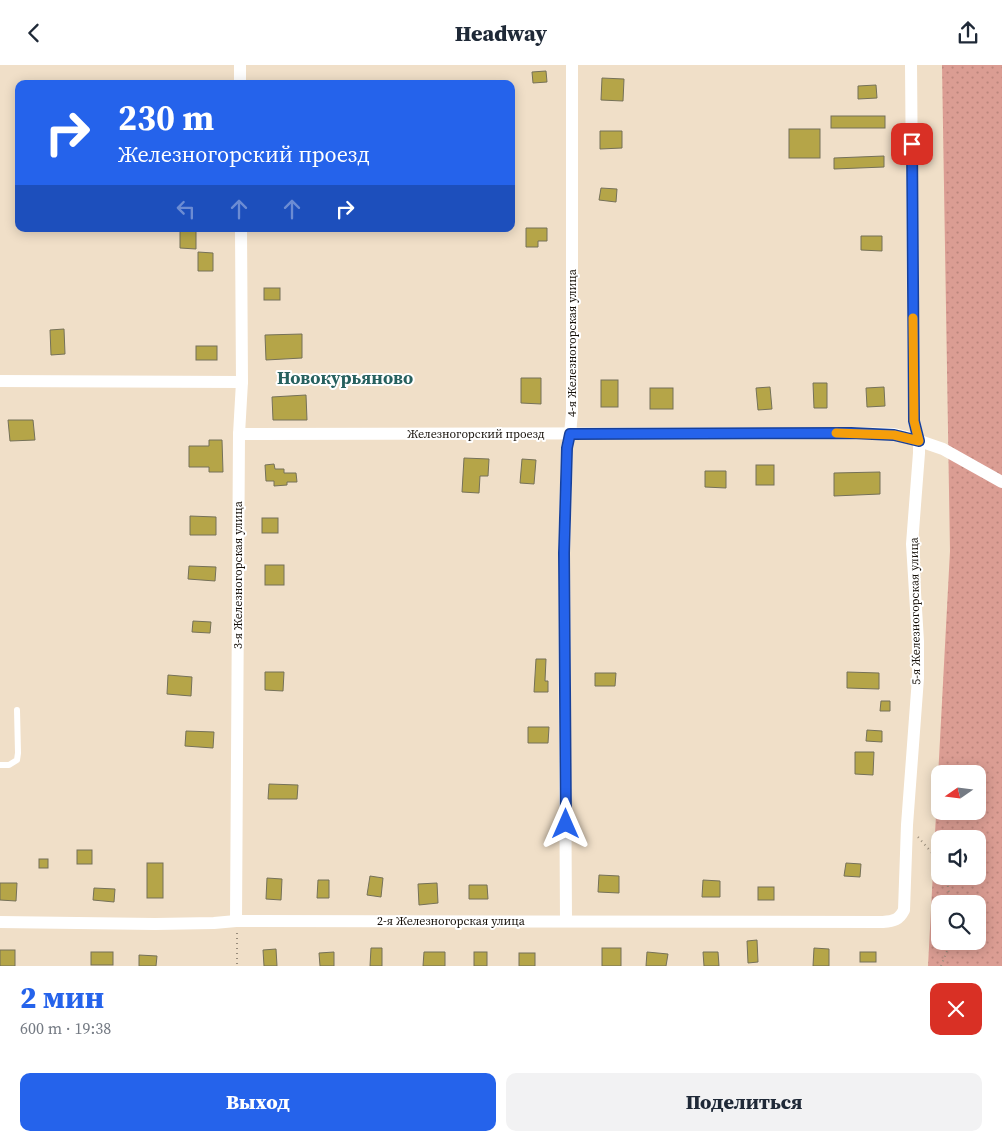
<!DOCTYPE html>
<html lang="ru">
<meta charset="utf-8">
<style>
:root{--surface:#fff;--page:#f2f2f3;--text:#1f2937;--muted:#747a83;--accent:#2563eb}
body{margin:0;font-family:"Source Serif 4",serif;background:var(--page);color:var(--text);height:100vh;display:flex;flex-direction:column;font-size:19px;white-space:nowrap}
*{box-sizing:border-box;margin:0}
p{font-size:16px;color:var(--muted)}
.icon{flex:none;width:28px;height:28px;fill:none;stroke:currentColor;stroke-width:2;stroke-linecap:round;stroke-linejoin:round}
.map{position:relative;height:901px;overflow:hidden}
.drawer{display:flex;flex-direction:column;background:var(--surface);flex:1}
.drawer>*{flex:none}
.hud{position:absolute;left:15px;top:15px;width:500px;height:152px;border-radius:10px;box-shadow:0 2px 12px #0003;background:#2563eb;color:#fff;overflow:hidden}
.needle{width:32px;rotate:256deg}
.fabs{position:absolute;left:931px;top:700px;display:grid;gap:10px}
.fabs a{display:grid;place-items:center;width:55px;height:55px;border-radius:10px;background:var(--surface);box-shadow:0 2px 12px #0003;font-size:25px}
.pin{position:absolute;display:grid;place-items:center;width:42px;height:42px;color:#fff;margin:-21px;border-radius:10px;box-shadow:0 2px 8px #0006}
.me{position:absolute;width:55px;margin:-28px;rotate:0deg;stroke-linejoin:round;filter:drop-shadow(0 0 4px #0008)}
.turn{display:flex;align-items:center;gap:18px;height:105px;padding:0 20px;font-size:22px}
.turn .icon{width:65px;height:65px;stroke-width:2.5}
.turn b{display:block;font-size:35px;line-height:42px}
.lanes{display:flex;align-items:center;height:48px;padding:0 20px;background:#0003;justify-content:center;gap:25px;direction:ltr}
.lanes .off{opacity:.35}
.round{display:grid;place-items:center;flex:none;width:52px;height:52px;border-radius:10px;background:var(--page)}
.headline{display:flex;align-items:center;justify-content:space-between;height:85px;padding:0 20px}
h1{font-size:30px;font-weight:800;line-height:38px;color:var(--accent)}
.button{display:flex;gap:10px;margin-top:auto;padding:10px 20px}
.button a{flex:1;height:58px;border-radius:10px;background:var(--accent);color:#fff;font-size:20px;font-weight:800;line-height:58px;text-align:center}
.button a+a{background:var(--page);color:var(--text)}
header{display:flex;justify-content:space-between;align-items:center;height:65px;padding:0 20px;background:var(--surface);font-size:22px;font-weight:800}
.map>svg:first-child{display:block}
</style>
<header><svg class="icon" aria-label="back" viewBox="0 0 24 24"><path d="M15 5l-7 7 7 7"/></svg>Headway<svg class="icon" aria-label="share" viewBox="0 0 24 24"><path d="M12 15V3M7 8l5-5 5 5M5 13v7h14v-7"/></svg></header>
<div class="map">
<svg width="1002" height="901" viewBox="0 0 1002 901">
<defs>
<pattern id="grass-dots" width="8" height="8" patternUnits="userSpaceOnUse" patternTransform="scale(1.25)"><rect width="8" height="8" fill="#db9d93"/><path d="M2 2h.1M6 6h.1" fill="none" stroke="#bb867d" stroke-width="1.8" stroke-linecap="round"/></pattern>
</defs>
<rect width="100%" height="100%" fill="#f0dfc8"/>
<!-- grass -->
<path fill="url(#grass-dots)" fill-rule="evenodd" d="M942,0H1002V901H928L950,486ZM940,709H978V746H940ZM940,774H978V811H940ZM940,839H978V876H940Z"/>
<!-- building -->
<g fill="#b5a548" stroke="#757159">
<polygon points="546,6 547,17 533,18 532,7"/>
<polygon points="602,13 624,14 623,36 601,35"/>
<polygon points="876,20 877,33 858,34 858,21"/>
<rect x="831" y="51" width="54" height="12"/>
<rect x="789" y="64" width="31" height="29"/>
<polygon points="600,66 622,66 622,83 600,84"/>
<polygon points="884,91 884,102 834,104 834,93"/>
<polygon points="601,123 617,124 616,137 599,135"/>
<polygon points="526,163 547,163 547,176 538,176 538,182 526,182"/>
<polygon points="180,164 196,164 196,184 180,183"/>
<polygon points="861,171 882,171 882,186 861,185"/>
<polygon points="198,187 213,188 213,206 198,206"/>
<rect x="264" y="223" width="16" height="12"/>
<polygon points="64,264 65,289 51,290 50,265"/>
<polygon points="302,269 302,293 266,295 265,270"/>
<rect x="196" y="281" width="21" height="14"/>
<polygon points="521,313 541,313 541,339 521,338"/>
<rect x="601" y="315" width="17" height="27"/>
<polygon points="813,318 827,318 827,343 814,343"/>
<polygon points="770,322 772,344 758,345 756,323"/>
<polygon points="884,322 885,341 867,342 866,323"/>
<rect x="650" y="323" width="23" height="21"/>
<polygon points="306,330 307,355 273,355 272,332"/>
<polygon points="8,355 33,355 35,375 10,376"/>
<polygon points="209,375 222,375 223,407 209,407 209,402 189,402 189,381 209,381"/>
<polygon points="464,393 489,394 488,411 480,411 479,428 462,427"/>
<polygon points="522,394 536,395 534,419 520,418"/>
<polygon points="274,399 275,404 284,404 284,408 296,408 297,417 287,417 287,420 274,421 274,416 266,416 265,400"/>
<rect x="756" y="400" width="18" height="20"/>
<polygon points="705,406 726,406 726,423 705,422"/>
<polygon points="880,407 880,429 834,431 834,408"/>
<polygon points="190,451 216,452 216,470 190,470"/>
<rect x="262" y="453" width="16" height="15"/>
<rect x="265" y="500" width="19" height="20"/>
<polygon points="189,501 216,502 215,516 188,514"/>
<polygon points="193,556 211,557 210,568 192,567"/>
<polygon points="536,594 546,594 545,616 548,616 548,627 534,627"/>
<polygon points="265,607 284,607 283,626 265,625"/>
<polygon points="847,607 879,608 879,624 847,623"/>
<polygon points="595,608 616,608 615,621 595,621"/>
<polygon points="168,610 192,612 191,631 167,629"/>
<polygon points="881,636 890,636 890,646 880,646"/>
<polygon points="528,662 549,662 548,678 528,678"/>
<polygon points="867,665 882,666 882,677 866,676"/>
<polygon points="186,666 214,667 213,683 185,681"/>
<polygon points="855,687 874,687 873,710 855,709"/>
<polygon points="269,719 298,720 297,734 268,734"/>
<rect x="77" y="785" width="15" height="14"/>
<rect x="39" y="794" width="9" height="9"/>
<rect x="147" y="798" width="16" height="35"/>
<polygon points="846,798 861,799 860,812 844,811"/>
<polygon points="599,810 619,811 619,828 598,827"/>
<polygon points="370,811 383,813 381,832 367,830"/>
<polygon points="267,813 282,814 281,835 266,834"/>
<polygon points="318,815 329,815 329,833 317,833"/>
<polygon points="703,815 720,816 720,832 702,832"/>
<polygon points="0,818 17,818 16,836 0,835"/>
<polygon points="437,818 438,838 419,840 418,819"/>
<polygon points="469,820 487,820 488,834 469,834"/>
<rect x="758" y="822" width="16" height="13"/>
<polygon points="94,823 115,824 114,837 93,835"/>
<polygon points="757,875 758,897 748,898 747,876"/>
<polygon points="371,883 382,883 382,901 370,901"/>
<rect x="602" y="883" width="19" height="18"/>
<polygon points="814,883 829,884 829,901 813,901"/>
<polygon points="276,884 277,901 264,901 263,885"/>
<rect x="0" y="885" width="15" height="16"/>
<rect x="91" y="887" width="22" height="13"/>
<polygon points="334,887 334,901 320,901 319,888"/>
<polygon points="424,887 445,887 445,901 423,901"/>
<rect x="474" y="887" width="13" height="14"/>
<polygon points="647,887 668,889 666,901 646,901"/>
<polygon points="703,887 718,887 719,901 704,901"/>
<rect x="860" y="887" width="16" height="10"/>
<rect x="519" y="888" width="16" height="13"/>
<polygon points="139,890 157,891 156,901 139,901"/>
</g>
<g fill="none" stroke-linecap="round" stroke-linejoin="round">
<!-- path -->
<g stroke="#988c7b" stroke-width="2" stroke-dasharray="1 4" stroke-linecap="butt">
<polyline points="918,772 940,797"/>
<polyline points="946,811 951,839"/>
<polyline points="237,868 237,901"/>
<polyline points="941,901 951,876"/>
</g>
<!-- service -->
<polyline stroke="#fff" stroke-width="6" points="0,700 9,700 17,695 18,688 17,645"/>
<!-- minor -->
<g stroke="#fff" stroke-width="12">
<polyline points="240,0 240,19"/>
<polyline points="0,316 242,317"/>
<polyline points="239,369 851,368 894,369 911,373 943,384 1002,417"/>
<polyline points="236,856 239,369 242,317 241,164"/>
<polyline points="566,856 564,488 567,383 570,369 572,348 572,0"/>
<path d="M0,857L155,859L214,858L236,856L883,857C894,856 899,855 904,845L907,760L918,613V576L912,479L919,388V376L914,356L911,0"/>
</g>
</g>
<g fill="none" stroke-linecap="round" stroke-linejoin="round">
<!-- route casing -->
<g stroke="#184099" stroke-width="12">
<polyline id="route" points="566,759 564,488 567,383 570,369 851,368 894,370 919,376 914,356 912,79"/>
</g>
<!-- route -->
<use href="#route" stroke="#2563eb" stroke-width="9"/>
<!-- slow -->
<polyline stroke="#f59e0b" stroke-width="9" points="836,368 894,370 919,376 914,356 913,253"/>
</g>
<g text-anchor="middle" dominant-baseline="central" stroke-width="4" stroke-linejoin="round" paint-order="stroke">
<!-- street labels -->
<g font-size="12" fill="#150f08" stroke="#fff">
<text transform="translate(572 278) rotate(-90)">4-я Железногорская улица</text>
<text x="476" y="369">Железногорский проезд</text>
<text transform="translate(238 510) rotate(-90)">3-я Железногорская улица</text>
<text transform="translate(915 546) rotate(-91)">5-я Железногорская улица</text>
<text x="451" y="856">2-я Железногорская улица</text>
</g>
<!-- district labels -->
<g font-size="18" font-weight="bold" fill="#27615f" stroke="#fff">
<text x="345" y="312">Новокурьяново</text>
</g>
</g>
</svg>
<div class="fabs">
<a><svg class="needle" viewBox="-14 -14 28 28"><path d="M0-13l5 13h-10z" fill="#e53935"/><path d="M0 13l5-13h-10z" fill="#747a83"/></svg></a>
<a><svg class="icon" aria-label="sound" viewBox="0 0 24 24"><path d="M4 9h4l5-4v14l-5-4H4zM17 9q2 3 0 6"/></svg></a>
<a><svg class="icon" aria-label="search" viewBox="0 0 24 24"><circle cx="10" cy="10" r="6"/><path d="M15 15l6 6"/></svg></a>
</div>
<div class="pin" style="left:912px;top:79px;background:#d93025"><svg class="icon" aria-label="arrive" viewBox="0 0 24 24"><path d="M6 21V4h12l-3 4 3 4H6"/></svg></div>
<svg class="me" style="left:566px;top:759px" viewBox="-20 -20 40 40"><path d="M0-17L14 15 0 8-14 15z" fill="#2563eb" stroke="#fff" stroke-width="4"/></svg>
<div class="hud">
<div class="turn"><svg class="icon" aria-label="right" viewBox="0 0 24 24"><path d="M7 20v-9h11M14 6l5 5-5 5"/></svg><div><b>230 m</b>Железногорский проезд</div></div>
<div class="lanes"><svg class="icon off" aria-label="left" viewBox="0 0 24 24"><path d="M17 20v-9H6M10 6l-5 5 5 5"/></svg><svg class="icon off" aria-label="ahead" viewBox="0 0 24 24"><path d="M12 20V5M6 11l6-6 6 6"/></svg><svg class="icon off" aria-label="ahead" viewBox="0 0 24 24"><path d="M12 20V5M6 11l6-6 6 6"/></svg><svg class="icon" aria-label="right" viewBox="0 0 24 24"><path d="M7 20v-9h11M14 6l5 5-5 5"/></svg></div>
</div>
</div>
<section class="drawer">
<div class="headline"><div><h1>2 мин</h1><p>600 m · 19:38</p></div><a class="round" style="background:#d93025;color:#fff"><svg class="icon" aria-label="close" viewBox="0 0 24 24"><path d="M6 6l12 12M18 6L6 18"/></svg></a></div>
<div class="button"><a>Выход</a><a>Поделиться</a></div>
</section>
